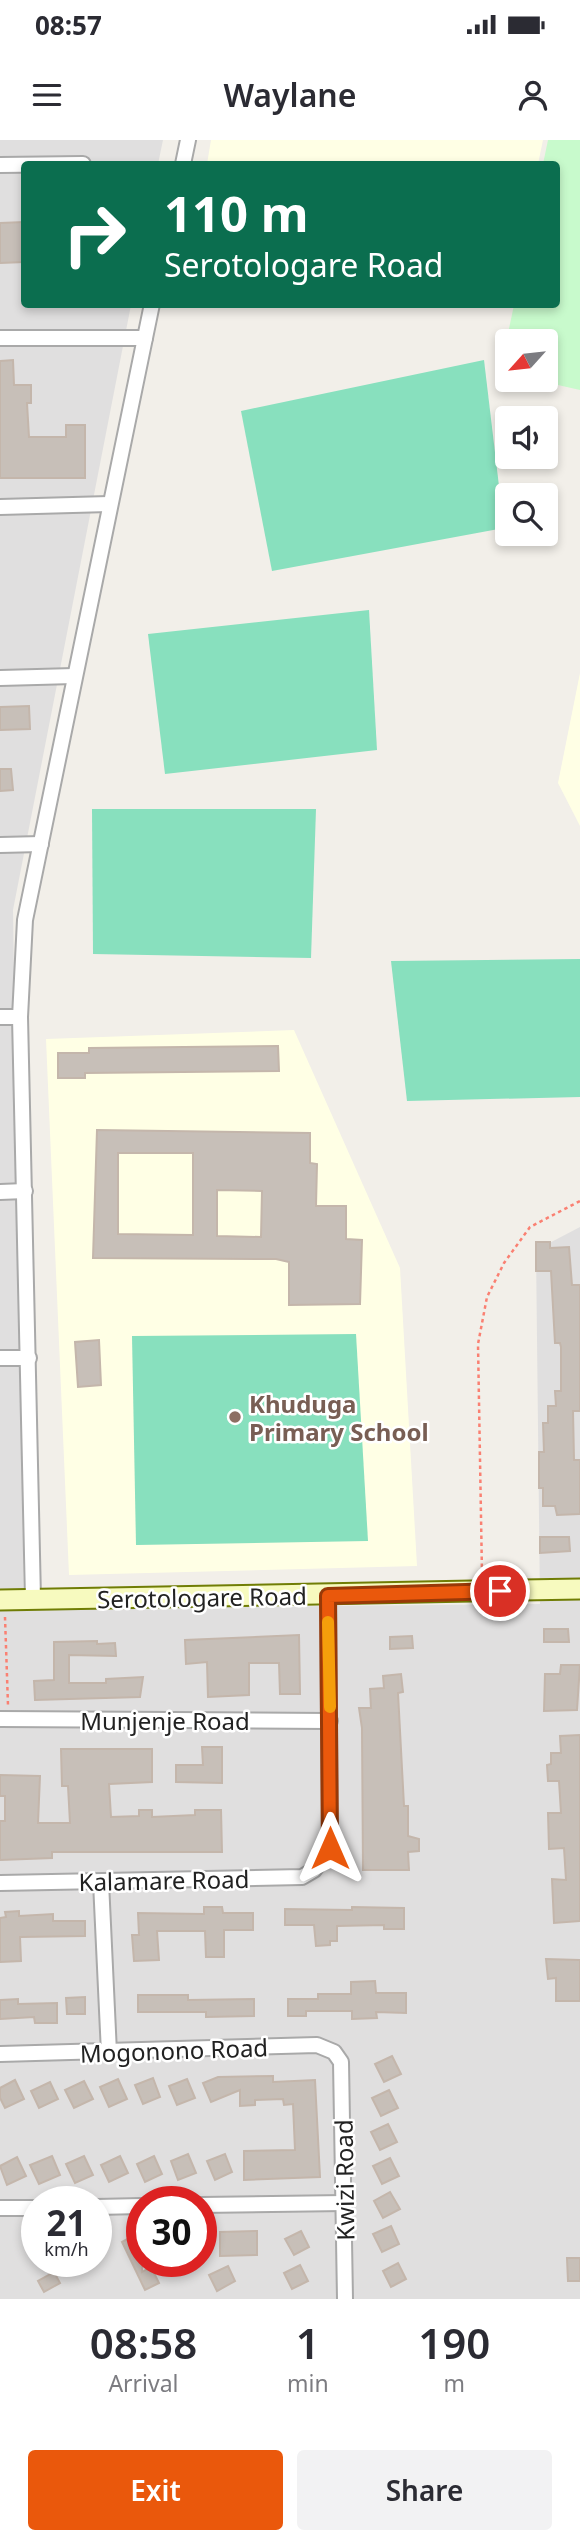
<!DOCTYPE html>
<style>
:root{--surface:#fff;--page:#f2f2f3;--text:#2b2b33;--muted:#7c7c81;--accent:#ea580c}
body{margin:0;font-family:"Noto Sans",sans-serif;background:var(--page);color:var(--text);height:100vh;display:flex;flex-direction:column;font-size:26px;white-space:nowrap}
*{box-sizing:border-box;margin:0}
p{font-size:23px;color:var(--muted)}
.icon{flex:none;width:38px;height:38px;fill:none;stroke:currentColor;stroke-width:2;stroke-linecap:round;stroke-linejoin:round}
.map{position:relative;height:2159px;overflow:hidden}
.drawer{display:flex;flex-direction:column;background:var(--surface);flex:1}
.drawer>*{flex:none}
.banner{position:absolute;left:21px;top:21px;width:539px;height:147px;border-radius:7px;box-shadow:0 4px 10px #0003;background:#0b6e4f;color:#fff;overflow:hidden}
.needle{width:46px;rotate:243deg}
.buttons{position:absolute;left:495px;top:189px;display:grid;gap:14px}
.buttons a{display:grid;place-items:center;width:63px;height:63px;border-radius:7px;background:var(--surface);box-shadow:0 4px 10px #0003;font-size:35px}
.speed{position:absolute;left:21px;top:2046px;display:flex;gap:14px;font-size:35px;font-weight:700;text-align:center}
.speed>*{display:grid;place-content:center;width:91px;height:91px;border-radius:50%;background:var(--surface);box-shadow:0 4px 10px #0003;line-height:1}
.speed small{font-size:18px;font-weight:400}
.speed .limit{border:10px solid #d22;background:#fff;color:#111}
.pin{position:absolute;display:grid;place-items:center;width:60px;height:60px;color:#fff;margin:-30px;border:4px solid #fff;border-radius:50%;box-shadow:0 2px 7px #0007}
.me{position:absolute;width:77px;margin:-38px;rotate:0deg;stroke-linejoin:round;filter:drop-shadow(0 0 5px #0008)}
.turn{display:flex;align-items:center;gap:24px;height:147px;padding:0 28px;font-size:32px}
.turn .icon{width:91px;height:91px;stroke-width:2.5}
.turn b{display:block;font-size:49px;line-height:60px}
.eta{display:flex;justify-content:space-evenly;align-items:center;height:119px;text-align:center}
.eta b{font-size:42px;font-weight:600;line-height:49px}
.action{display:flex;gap:14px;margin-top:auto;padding:14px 28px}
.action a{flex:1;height:80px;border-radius:7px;background:var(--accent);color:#fff;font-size:28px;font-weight:600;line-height:80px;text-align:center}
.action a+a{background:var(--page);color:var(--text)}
.status{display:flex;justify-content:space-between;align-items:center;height:49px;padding:0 35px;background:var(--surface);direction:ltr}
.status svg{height:19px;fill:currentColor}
header{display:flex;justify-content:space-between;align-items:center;height:91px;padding:0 28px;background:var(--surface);font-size:32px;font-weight:600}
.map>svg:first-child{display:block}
</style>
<div class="status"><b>08:57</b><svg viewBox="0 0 49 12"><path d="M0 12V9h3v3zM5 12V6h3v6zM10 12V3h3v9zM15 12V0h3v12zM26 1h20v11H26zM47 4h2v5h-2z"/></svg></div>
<header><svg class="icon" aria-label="menu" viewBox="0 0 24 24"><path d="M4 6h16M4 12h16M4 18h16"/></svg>Waylane<svg class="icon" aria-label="person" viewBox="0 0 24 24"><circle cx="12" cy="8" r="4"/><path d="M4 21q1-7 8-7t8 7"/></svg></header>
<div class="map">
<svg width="580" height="2159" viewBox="0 0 580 2159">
<rect width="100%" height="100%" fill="#f2efe9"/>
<!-- residential -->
<path fill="#e0dfdf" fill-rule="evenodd" d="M0,0H163L158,24H24V164L131,165L13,770L24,1469L540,1464L536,1110L580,1087V2159H0ZM37,2062H96V2121H37ZM142,2062H201V2121H142Z"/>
<!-- education -->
<g fill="#ffffe5">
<polygon points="211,0 543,0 538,24 207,24"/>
<polygon points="580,533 580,686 558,643"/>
<polygon points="294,890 400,1128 417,1426 69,1435 46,899"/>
</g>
<!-- park -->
<polygon fill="#c8facc" points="548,0 580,0 580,250 536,240 546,240 546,201 508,201 507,233 500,231 514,165 556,164 556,24 543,24"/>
<!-- pitch -->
<g fill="#88e0be">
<polygon points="484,220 504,388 272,431 241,271"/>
<polygon points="369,470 377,610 165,634 148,494"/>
<polygon points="92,669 316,669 311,818 93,814"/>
<polygon points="580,819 580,957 407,961 391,821"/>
<polygon points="356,1194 368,1401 136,1405 132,1196"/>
</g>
<!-- building -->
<g fill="#c7bfb8" stroke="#c4b6ab" stroke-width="2" fill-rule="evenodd">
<polygon points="24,82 24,122 0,123 0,83"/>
<polygon points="13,220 14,245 31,245 31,263 27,263 29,297 66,297 66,285 85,285 85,338 0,338 0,221"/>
<polygon points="29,566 30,589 0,590 0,567"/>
<polygon points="0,629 11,629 13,650 0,651"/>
<polygon points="278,906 279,931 85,933 85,938 58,938 58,913 89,913 89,908"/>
<path d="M97,990L310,993V1023L317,1024L316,1066H346V1099L362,1100L360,1164L289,1165V1122L276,1119L93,1118ZM118,1013H193V1095L118,1094ZM217,1050L262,1051L261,1097L217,1096Z"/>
<polygon points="536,1102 550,1102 550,1108 569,1107 572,1145 580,1145 580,1271 573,1271 574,1320 580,1320 580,1374 557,1375 555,1366 543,1366 543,1348 539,1348 539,1312 544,1312 543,1283 548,1283 548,1266 556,1266 555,1251 561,1251 561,1207 560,1203 555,1203 551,1131 536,1131"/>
<polygon points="99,1200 101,1245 78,1247 75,1202"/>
<polygon points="540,1397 569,1397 570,1411 540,1413"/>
<polygon points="544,1489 568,1489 569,1502 544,1502"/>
<polygon points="299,1495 300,1554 280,1554 279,1523 249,1523 249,1555 208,1557 207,1522 186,1524 185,1500"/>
<polygon points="412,1496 413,1508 390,1509 390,1497"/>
<polygon points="97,1501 97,1504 115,1503 116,1516 69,1515 69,1543 106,1543 106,1539 143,1537 140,1557 35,1560 34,1541 54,1540 54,1502"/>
<polygon points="561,1525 580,1525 577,1570 544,1571 545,1534 560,1534"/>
<polygon points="401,1534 403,1552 398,1553 404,1666 408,1666 408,1696 419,1699 419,1711 408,1712 409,1730 363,1730 362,1588 359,1568 371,1568 370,1549 384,1548 383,1536"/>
<polygon points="580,1595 580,1781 554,1783 552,1739 566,1740 564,1708 549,1709 548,1673 561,1673 559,1641 548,1641 547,1625 551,1624 551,1613 561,1613 560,1596"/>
<polygon points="202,1607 222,1607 222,1643 176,1642 176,1625 203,1625"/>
<polygon points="61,1609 152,1609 152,1642 109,1644 111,1677 139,1676 139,1670 152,1670 152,1677 195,1675 195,1670 221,1670 222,1712 52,1712 52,1718 0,1720 0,1681 5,1681 5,1656 0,1656 0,1635 40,1636 38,1683 70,1683 68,1646 62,1646"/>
<polygon points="204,1767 222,1767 223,1773 253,1773 253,1790 224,1790 224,1817 206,1817 205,1791 157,1791 159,1820 134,1821 132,1795 139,1795 138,1773 204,1774"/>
<polygon points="352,1767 404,1768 404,1789 384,1789 384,1785 337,1786 337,1801 330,1801 330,1805 316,1806 314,1785 285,1785 285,1769 352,1770"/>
<polygon points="19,1771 19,1776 53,1774 53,1781 85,1781 85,1796 20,1797 21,1821 0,1822 0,1778 6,1777 5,1772"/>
<polygon points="546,1819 580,1820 580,1861 556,1861 556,1838 548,1839"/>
<polygon points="375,1841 376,1853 406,1853 406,1873 376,1872 377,1878 352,1879 352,1871 306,1871 306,1876 288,1876 288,1859 318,1859 318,1854 351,1854 351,1842"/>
<polygon points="138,1855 188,1855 188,1860 254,1859 254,1876 206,1877 206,1872 138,1872"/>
<polygon points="85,1857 85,1874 67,1874 66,1858"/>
<polygon points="18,1859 18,1864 57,1863 57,1883 35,1883 34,1877 0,1879 0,1860"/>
<polygon points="392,1916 401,1934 384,1942 375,1924"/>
<polygon points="273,1936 273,1942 315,1940 320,2037 244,2040 244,2011 295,2010 293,1964 284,1965 283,1959 255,1960 255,1965 240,1966 240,1950 211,1962 203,1943 218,1937"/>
<polygon points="153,1938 160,1957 143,1964 135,1945"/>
<polygon points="118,1939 127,1959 109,1967 100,1947"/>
<polygon points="187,1939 195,1958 177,1965 169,1946"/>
<polygon points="15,1940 24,1959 5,1968 0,1958 0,1948"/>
<polygon points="84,1941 93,1959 74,1968 65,1950"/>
<polygon points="50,1942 58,1959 39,1968 31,1951"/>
<polygon points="389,1950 398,1968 381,1976 372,1958"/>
<polygon points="388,1984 397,2002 380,2010 371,1992"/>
<polygon points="188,2014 196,2033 178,2040 171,2021"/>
<polygon points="225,2014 232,2032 215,2040 207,2021"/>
<polygon points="52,2016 60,2035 39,2044 30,2025"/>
<polygon points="84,2016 93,2035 75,2043 66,2024"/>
<polygon points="120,2016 128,2033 109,2042 101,2025"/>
<polygon points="154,2016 162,2034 145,2042 137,2024"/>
<polygon points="17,2017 26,2036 7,2045 0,2026"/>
<polygon points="390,2018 399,2036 382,2044 373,2026"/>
<polygon points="390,2052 400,2069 383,2078 374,2061"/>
<polygon points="391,2086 399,2104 382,2112 373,2094"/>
<polygon points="142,2091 142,2132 151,2127 159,2143 145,2150 122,2102"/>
<polygon points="257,2091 257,2115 220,2116 220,2092"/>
<polygon points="301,2091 309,2107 294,2115 285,2099"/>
<polygon points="567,2118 580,2118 580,2141 568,2141"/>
<polygon points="398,2123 406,2139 391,2147 383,2131"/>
<polygon points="300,2125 308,2141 292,2149 284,2133"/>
<polygon points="228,2126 235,2141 217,2151 209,2135"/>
<polygon points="54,2132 60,2143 44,2152 38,2141"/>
</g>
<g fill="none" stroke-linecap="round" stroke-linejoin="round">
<!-- street casing -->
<g stroke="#a9a9a9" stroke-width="18">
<g id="street">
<polyline points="183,24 188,0"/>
<polyline points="0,25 83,24"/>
<polyline points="0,198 145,198"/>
<polyline points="0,367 109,364"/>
<polyline points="0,538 74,536"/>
<polyline points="0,705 41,704"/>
<polyline points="0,877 20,877"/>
<polyline points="0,1052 25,1051"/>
<polyline points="0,1218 29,1218"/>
<polyline points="33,1459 20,877 25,780 152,164"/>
<polyline points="0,1579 330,1581"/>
<polyline points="101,1742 109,1913"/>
<polyline points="0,1743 302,1737 314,1730 330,1708 328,1456"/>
<polyline points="0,1914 317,1905 334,1912 341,1922 345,2159"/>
<polyline points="201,2065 345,2063"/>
<polyline points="96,2067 142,2066"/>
<polyline points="0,2068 37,2068"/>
</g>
</g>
<!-- secondary casing -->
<g stroke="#707d05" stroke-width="23">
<polyline id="secondary" points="0,1460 580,1449"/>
</g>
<!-- path -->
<g stroke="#fa8072" stroke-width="2.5" stroke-dasharray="3.5 3.5" stroke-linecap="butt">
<polyline points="482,1434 478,1204 487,1157 504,1123 530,1087 580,1061"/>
<polyline points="5,1477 8,1565"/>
</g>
<!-- street -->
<use href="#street" stroke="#fff" stroke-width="14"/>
<!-- secondary -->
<use href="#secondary" stroke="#f7fabf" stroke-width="19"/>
</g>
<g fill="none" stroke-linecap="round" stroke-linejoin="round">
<!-- route casing -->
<g stroke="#983908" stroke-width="18">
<polyline id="route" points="330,1708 328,1456 500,1451"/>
</g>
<!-- route -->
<use href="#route" stroke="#ea580c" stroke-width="12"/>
<!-- slow -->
<polyline stroke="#f59e0b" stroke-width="12" points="328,1482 330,1567"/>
</g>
<!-- markers -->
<circle fill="#8d6e63" stroke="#fff" stroke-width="2.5" cx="235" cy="1277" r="7"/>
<g text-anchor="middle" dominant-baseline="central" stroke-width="5" stroke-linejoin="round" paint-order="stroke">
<!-- education labels -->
<g font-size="24" font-weight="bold" fill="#785e54" stroke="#fff" text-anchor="start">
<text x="249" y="1263">Khuduga<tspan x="249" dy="28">Primary School</tspan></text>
</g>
<!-- street labels -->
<g font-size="24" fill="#222" stroke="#fff">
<text transform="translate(202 1457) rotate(-1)">Serotologare Road</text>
<text x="165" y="1580">Munjenje Road</text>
<text transform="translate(164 1740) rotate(-1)">Kalamare Road</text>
<text transform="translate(174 1910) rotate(-2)">Mogonono Road</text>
<text transform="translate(344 2040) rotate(-91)">Kwizi Road</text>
</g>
</g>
</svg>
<div class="buttons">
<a><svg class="needle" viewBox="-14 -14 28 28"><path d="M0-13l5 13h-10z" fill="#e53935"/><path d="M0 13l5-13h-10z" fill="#7c7c81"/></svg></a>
<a><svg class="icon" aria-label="sound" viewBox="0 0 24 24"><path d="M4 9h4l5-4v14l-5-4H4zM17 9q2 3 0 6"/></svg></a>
<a><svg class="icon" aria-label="search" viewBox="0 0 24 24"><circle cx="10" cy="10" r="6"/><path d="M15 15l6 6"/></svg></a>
</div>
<div class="speed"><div>21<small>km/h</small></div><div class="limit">30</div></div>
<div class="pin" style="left:500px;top:1451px;background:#d93025"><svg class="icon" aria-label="arrive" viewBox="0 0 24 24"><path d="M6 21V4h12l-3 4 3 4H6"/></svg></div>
<svg class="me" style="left:330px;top:1708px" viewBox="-20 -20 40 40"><path d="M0-17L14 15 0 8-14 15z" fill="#ea580c" stroke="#fff" stroke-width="4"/></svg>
<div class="banner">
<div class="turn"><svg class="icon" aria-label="right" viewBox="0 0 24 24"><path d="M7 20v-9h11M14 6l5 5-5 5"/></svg><div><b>110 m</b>Serotologare Road</div></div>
</div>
</div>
<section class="drawer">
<div class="eta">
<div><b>08:58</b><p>Arrival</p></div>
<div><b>1</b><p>min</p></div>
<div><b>190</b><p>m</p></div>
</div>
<div class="action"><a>Exit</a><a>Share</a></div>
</section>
